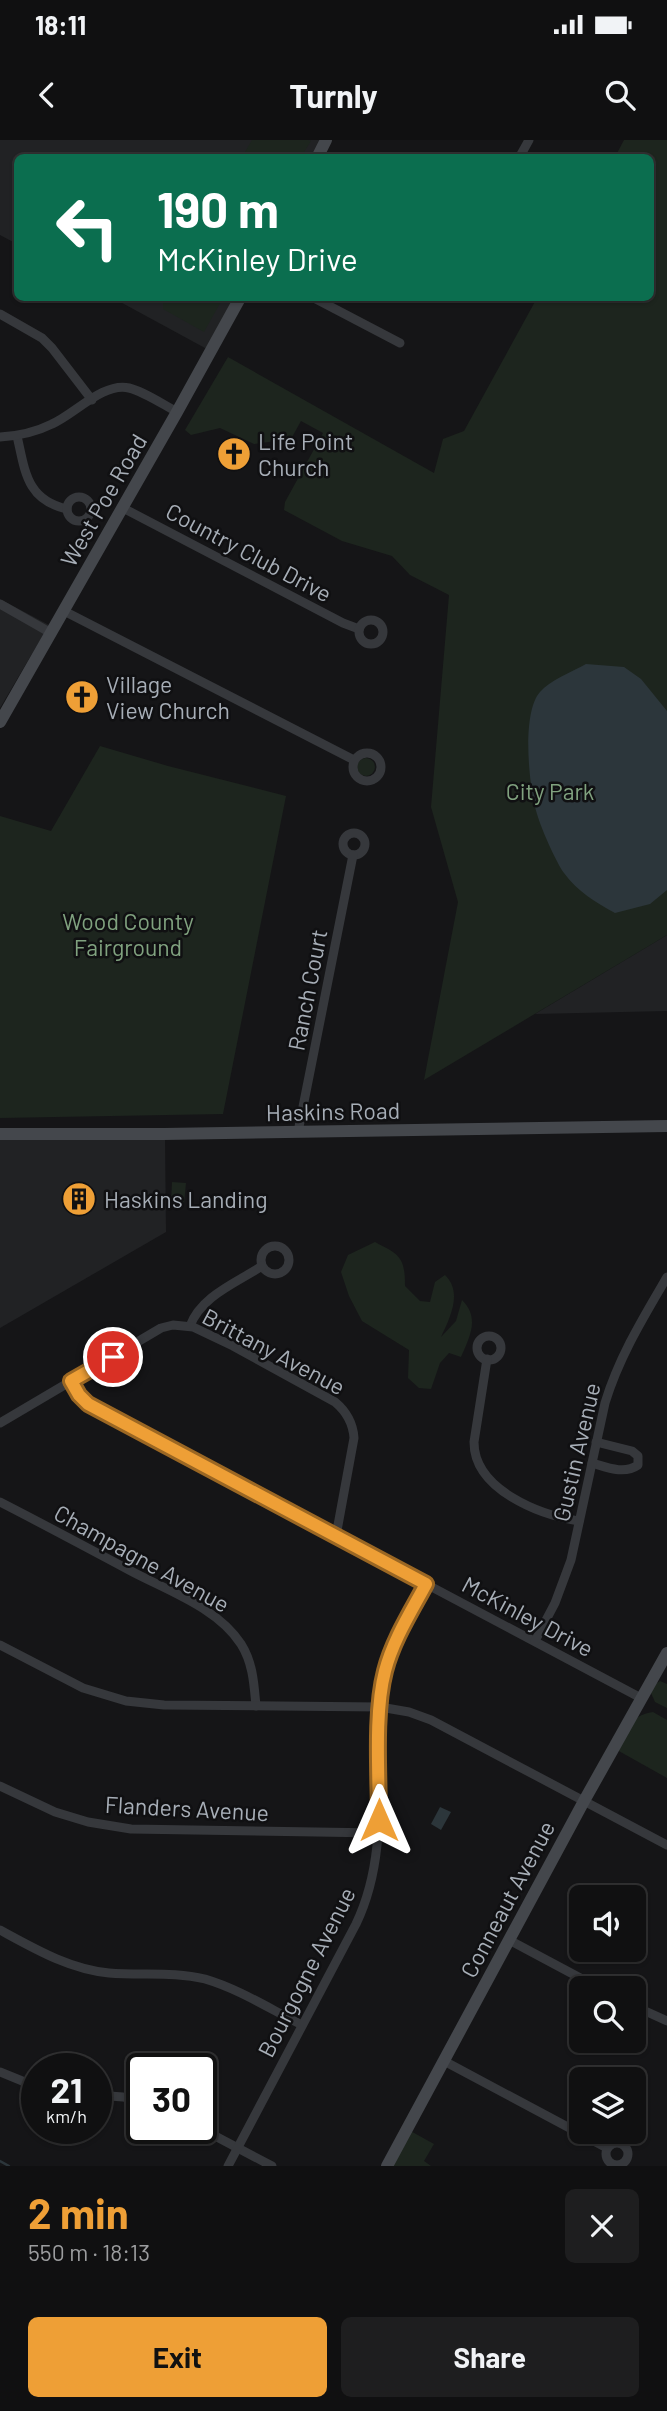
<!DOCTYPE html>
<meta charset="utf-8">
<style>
:root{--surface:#101011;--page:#1e1e1f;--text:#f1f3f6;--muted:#9c9d9f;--line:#303031;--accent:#ee9f36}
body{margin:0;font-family:Barlow,sans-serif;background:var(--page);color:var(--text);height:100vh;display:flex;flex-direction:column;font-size:26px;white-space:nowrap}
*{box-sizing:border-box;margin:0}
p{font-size:23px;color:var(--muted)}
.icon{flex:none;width:38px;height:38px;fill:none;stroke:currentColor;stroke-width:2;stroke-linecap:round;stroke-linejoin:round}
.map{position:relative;height:2026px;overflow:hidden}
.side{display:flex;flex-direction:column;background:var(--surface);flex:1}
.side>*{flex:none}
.banner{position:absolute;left:14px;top:14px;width:640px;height:147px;border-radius:10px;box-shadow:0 2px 5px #0004,0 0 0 2px var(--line);background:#0b6e4f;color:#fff;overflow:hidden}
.controls{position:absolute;left:569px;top:1745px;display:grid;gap:14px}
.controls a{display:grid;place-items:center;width:77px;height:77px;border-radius:10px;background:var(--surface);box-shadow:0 2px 5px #0004,0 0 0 2px var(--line);font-size:35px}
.speed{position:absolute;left:21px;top:1913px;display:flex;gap:14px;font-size:35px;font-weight:700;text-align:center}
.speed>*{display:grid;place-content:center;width:91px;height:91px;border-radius:50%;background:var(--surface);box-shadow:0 2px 5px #0004,0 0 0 2px var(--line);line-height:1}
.speed small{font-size:18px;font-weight:400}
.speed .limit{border:4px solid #111;border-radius:10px;background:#fff;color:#111}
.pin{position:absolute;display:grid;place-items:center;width:60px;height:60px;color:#fff;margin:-30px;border:4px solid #fff;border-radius:50%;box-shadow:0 2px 7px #0007}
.me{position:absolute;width:77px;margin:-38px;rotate:0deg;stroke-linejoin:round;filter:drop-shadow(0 0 5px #0008)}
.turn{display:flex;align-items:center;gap:24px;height:147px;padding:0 28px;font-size:32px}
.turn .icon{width:91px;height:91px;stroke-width:2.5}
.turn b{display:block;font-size:49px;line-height:60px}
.round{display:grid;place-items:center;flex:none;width:74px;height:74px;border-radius:10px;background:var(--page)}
.summary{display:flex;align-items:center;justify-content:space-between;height:119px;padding:0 28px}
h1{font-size:42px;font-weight:700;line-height:52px;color:var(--accent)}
.button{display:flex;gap:14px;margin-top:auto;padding:14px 28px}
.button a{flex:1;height:80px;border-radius:10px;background:var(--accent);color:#111;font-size:28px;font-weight:700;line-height:80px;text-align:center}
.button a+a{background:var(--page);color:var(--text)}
.status{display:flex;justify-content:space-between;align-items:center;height:49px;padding:0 35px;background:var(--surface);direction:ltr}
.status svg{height:19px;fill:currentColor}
header{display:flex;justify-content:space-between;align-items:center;height:91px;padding:0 28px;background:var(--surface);font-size:32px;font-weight:700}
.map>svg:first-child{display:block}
</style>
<div class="status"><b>18:11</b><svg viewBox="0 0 49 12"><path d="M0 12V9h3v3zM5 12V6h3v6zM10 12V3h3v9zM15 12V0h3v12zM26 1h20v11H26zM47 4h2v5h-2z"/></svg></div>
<header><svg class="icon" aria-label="back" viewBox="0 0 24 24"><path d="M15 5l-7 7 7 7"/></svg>Turnly<svg class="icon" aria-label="search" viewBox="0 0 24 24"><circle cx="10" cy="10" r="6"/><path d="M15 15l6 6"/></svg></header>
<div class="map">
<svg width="667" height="2026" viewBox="0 0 667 2026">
<rect width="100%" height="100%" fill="#151517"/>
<!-- built -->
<g fill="#212224">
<polygon points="0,0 326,0 317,17 18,18 17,104 0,95"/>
<polygon points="113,158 240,158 214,205 205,208"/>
<polygon points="0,459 49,485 0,568"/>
<polygon points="667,795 667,871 535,874"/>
<polygon points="165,998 166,1092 0,1188 0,999"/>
</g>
<!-- green -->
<g fill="#1d251e">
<polygon points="252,0 308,0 311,1 301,17 242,17"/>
<polygon points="624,0 667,0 667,795 424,940 458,762 431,667 449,455 410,435 392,416 342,401 284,370 285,362 323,293 301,281 291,299 254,304 220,288 191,295 185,290 228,217 434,333 443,299 464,291 537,158 651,158 651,18 615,17"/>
<polygon points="163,158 223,158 204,192 163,169"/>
<polygon points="100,606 168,626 286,656 223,974 0,978 0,676 51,691"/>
<circle cx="366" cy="627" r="9"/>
<polygon points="172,1042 186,1043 184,1064 171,1063"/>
<path d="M375,1102C400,1115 405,1117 405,1146L420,1161L430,1162L435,1142L445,1135C463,1152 450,1178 441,1197L456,1181L462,1160C480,1178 470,1196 461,1217L449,1213L440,1223L431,1249L419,1248L408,1238L409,1210L362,1181L349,1156L341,1132L348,1115Z"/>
<polygon points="660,1541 667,1544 667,1568 655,1562 651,1553 654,1545"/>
<path d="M653,1572L667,1580V1638L617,1610C627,1591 630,1575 653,1572Z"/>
<polygon points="407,1989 434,2004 424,2021 431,2026 387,2026"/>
</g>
<!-- water -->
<g fill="#2c363b">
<path d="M586,524L624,527L641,539L667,571V750L650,764L615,773C595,762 578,752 564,733C556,722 541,688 537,674C529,649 521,573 540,552C550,540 572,532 586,524Z"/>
<polygon points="440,1667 451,1672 441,1690 431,1684"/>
</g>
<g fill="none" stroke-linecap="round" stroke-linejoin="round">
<!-- stream -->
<polyline stroke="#2c363b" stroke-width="2.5" points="0,2021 9,2026"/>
<!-- street -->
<g stroke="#36383c" stroke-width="9">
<polyline points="519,18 529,0"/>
<polyline points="314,158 400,203"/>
<polyline points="434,158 439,158"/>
<polyline points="0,174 42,198 52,208 92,260"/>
<path d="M17,296C25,330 26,360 67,369"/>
<path d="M0,297C18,296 36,292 52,284C75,274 103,242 129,248C145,252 162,264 177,272"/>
<circle cx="79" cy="369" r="12"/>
<polyline points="123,368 343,483 359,489"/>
<polyline points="0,464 51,493"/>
<polyline points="64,471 354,620"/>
<circle cx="371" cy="492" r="12"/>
<circle cx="367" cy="627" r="14"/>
<circle cx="354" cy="704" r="11"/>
<polyline points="298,992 353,715"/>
<circle cx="275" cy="1120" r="14"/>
<path d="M190,1186C201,1156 236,1143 262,1126"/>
<circle cx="489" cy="1208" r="12"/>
<path d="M487,1219L474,1302C474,1350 540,1375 579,1381"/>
<polyline points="71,1241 83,1260 98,1270 641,1558"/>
<path d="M0,1283L161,1188L173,1185L193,1187L233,1206L335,1262C347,1272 353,1283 354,1298L336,1396"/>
<path d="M592,1323C606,1327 624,1335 638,1325V1316L632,1311L596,1302"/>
<path d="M0,1362C43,1384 86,1407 129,1430C166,1450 217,1467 241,1504C253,1523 254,1544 256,1566"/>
<path d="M535,1501L555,1463L571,1420L605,1263C619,1217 643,1178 667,1137"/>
<polyline points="0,1505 83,1548 126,1561 164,1565 380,1567 409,1572 431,1580 667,1705"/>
<polyline points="0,1646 55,1672 88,1682 131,1689 379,1693"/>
<path d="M0,1790C35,1809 69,1829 109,1833C141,1836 173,1831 205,1839C239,1849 270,1869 302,1885"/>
<polyline points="509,1800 599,1848"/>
<polyline points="634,1866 667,1881"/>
<polyline points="444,1921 607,2008"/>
<polyline points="0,1932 37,1947"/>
<polyline points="96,1955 123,1957 142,1962"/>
<polyline points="200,1988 272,2026"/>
<circle cx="617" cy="2014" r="11"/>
<path d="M228,2026L356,1784C384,1726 379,1663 379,1600C380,1584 379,1568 381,1552C386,1512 408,1478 426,1444"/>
</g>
<!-- secondary -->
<g stroke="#44474c" stroke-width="12">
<polyline points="317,18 326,0"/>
<polyline points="0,582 177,272 240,158"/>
<polyline points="0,994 164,994 667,986"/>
<polyline points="387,2026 584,1661 667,1513"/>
</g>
</g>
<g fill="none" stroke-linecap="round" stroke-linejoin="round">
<!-- route casing -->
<g stroke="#9b6723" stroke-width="18">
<path id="route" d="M113,1217L71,1241L79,1255L88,1264L426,1444C411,1472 393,1500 385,1531C374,1573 379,1636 379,1680"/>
</g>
<!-- route -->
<use href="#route" stroke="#ee9f36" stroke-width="12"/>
</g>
<!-- icons -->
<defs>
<g id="church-disc" transform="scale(1.75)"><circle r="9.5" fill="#ee9f36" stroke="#101012"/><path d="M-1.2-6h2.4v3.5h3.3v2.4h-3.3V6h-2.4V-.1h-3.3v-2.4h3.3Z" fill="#111"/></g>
<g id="building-disc" transform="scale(1.75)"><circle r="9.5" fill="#ee9f36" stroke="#101012"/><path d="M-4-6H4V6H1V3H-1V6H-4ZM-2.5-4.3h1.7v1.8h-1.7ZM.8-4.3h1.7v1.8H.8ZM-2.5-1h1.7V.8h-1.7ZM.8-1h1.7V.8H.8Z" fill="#111"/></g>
</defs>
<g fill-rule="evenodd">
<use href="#church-disc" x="234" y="314"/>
<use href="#church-disc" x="82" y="557"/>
<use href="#building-disc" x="79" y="1059"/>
</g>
<g text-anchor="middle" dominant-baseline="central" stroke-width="5" stroke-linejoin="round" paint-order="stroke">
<!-- poi labels -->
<g font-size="23" fill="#a7aeb7" stroke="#101012" text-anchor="start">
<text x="258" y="301">Life Point<tspan x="258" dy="26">Church</tspan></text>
<text x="106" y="544">Village<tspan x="106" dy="26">View Church</tspan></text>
<text x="104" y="1059">Haskins Landing</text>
</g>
<!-- street labels -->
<g font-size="23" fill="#a7aeb7" stroke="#101012">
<text transform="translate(103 360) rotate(-60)">West Poe Road</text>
<text transform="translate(249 412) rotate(28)">Country Club Drive</text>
<text transform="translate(307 850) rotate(-79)">Ranch Court</text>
<text transform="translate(333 971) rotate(-1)">Haskins Road</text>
<text transform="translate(274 1211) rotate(28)">Brittany Avenue</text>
<text transform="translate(576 1312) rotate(-77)">Gustin Avenue</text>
<text transform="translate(142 1418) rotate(29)">Champagne Avenue</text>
<text transform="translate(528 1476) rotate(28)">McKinley Drive</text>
<text transform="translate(187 1668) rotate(3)">Flanders Avenue</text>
<text transform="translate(507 1759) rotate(-62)">Conneaut Avenue</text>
<text transform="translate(306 1832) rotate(-63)">Bourgogne Avenue</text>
</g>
<!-- park labels -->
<g font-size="23" fill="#80a27f" stroke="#101012">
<text x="550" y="651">City Park</text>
<text x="128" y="781">Wood County<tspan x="128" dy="26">Fairground</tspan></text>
</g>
</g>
</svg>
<div class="controls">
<a><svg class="icon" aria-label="sound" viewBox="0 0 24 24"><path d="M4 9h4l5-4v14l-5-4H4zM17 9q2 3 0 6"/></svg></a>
<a><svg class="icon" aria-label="search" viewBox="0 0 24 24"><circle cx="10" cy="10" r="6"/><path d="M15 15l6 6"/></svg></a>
<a><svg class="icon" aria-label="layers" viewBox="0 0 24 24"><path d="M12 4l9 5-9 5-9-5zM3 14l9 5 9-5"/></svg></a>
</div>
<div class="speed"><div>21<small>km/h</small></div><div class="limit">30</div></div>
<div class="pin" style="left:113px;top:1217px;background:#d93025"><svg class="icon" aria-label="arrive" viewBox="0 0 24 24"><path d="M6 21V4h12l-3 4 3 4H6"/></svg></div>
<svg class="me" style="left:379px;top:1680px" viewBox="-20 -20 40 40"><path d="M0-17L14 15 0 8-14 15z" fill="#ee9f36" stroke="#fff" stroke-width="4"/></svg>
<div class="banner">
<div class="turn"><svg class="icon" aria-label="left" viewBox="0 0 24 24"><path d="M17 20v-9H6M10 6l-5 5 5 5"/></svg><div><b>190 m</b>McKinley Drive</div></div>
</div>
</div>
<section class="side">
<div class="summary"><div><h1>2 min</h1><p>550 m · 18:13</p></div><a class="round"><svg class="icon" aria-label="close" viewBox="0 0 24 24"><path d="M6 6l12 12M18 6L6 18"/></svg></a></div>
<div class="button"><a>Exit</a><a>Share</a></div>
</section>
